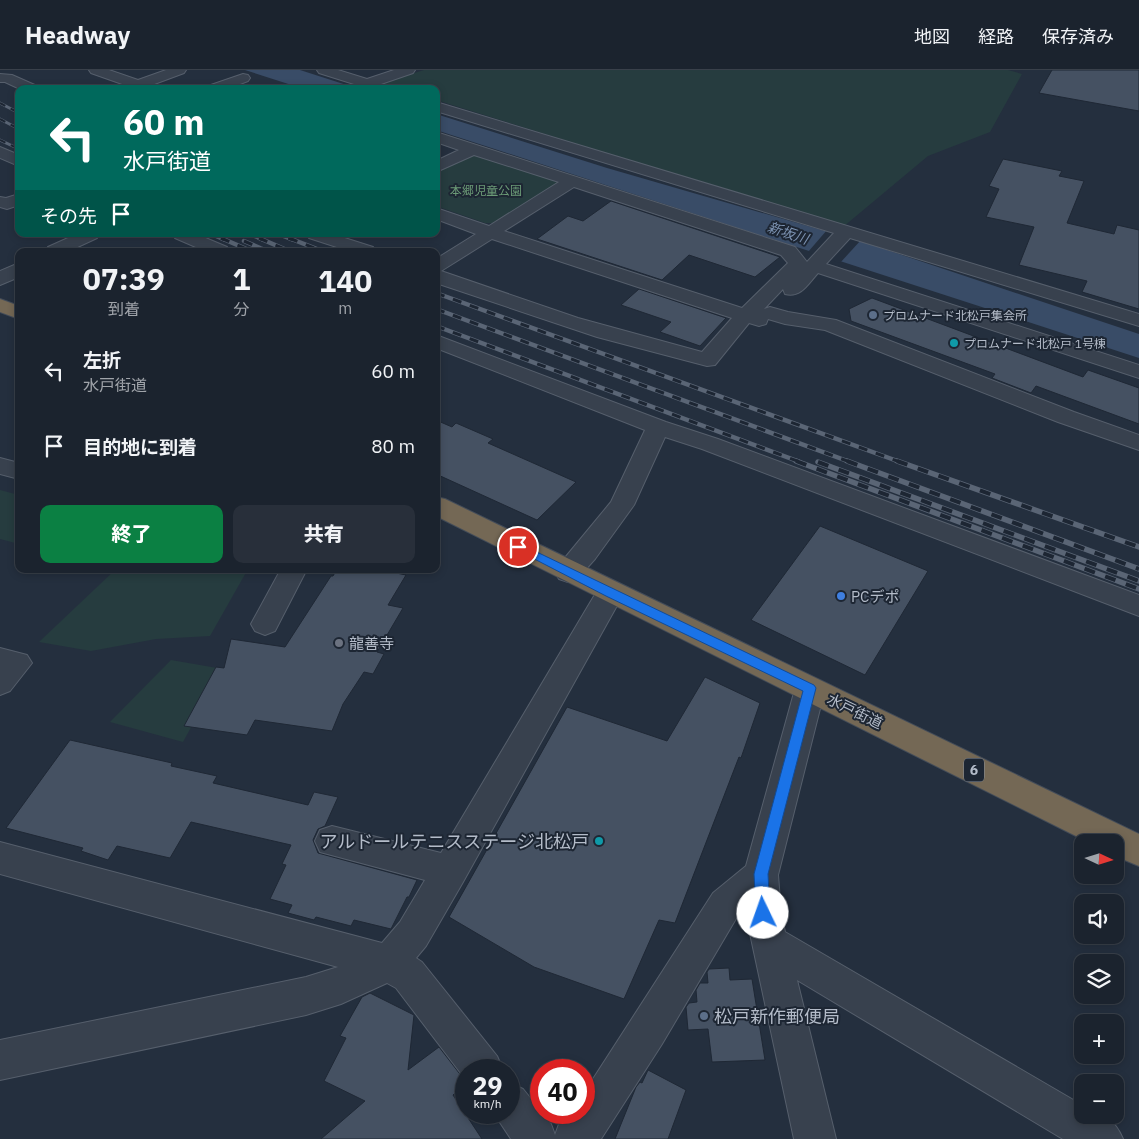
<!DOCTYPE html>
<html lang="ja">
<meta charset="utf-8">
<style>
:root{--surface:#1b232e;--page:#282f3a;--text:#f1f3f6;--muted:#a0a4aa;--line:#39404a;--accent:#0b8043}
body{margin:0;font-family:"IBM Plex Sans","Noto Sans JP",sans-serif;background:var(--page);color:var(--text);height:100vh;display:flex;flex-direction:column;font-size:19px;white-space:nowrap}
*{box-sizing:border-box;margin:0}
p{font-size:16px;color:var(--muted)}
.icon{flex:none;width:28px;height:28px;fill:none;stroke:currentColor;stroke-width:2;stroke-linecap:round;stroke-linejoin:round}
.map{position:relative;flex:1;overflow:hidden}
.side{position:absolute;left:15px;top:178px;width:425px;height:325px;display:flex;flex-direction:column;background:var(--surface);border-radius:10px;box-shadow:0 2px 8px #0003,0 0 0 1px var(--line)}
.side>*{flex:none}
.top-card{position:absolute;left:15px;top:15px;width:425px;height:152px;border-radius:10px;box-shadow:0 2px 8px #0003,0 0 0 1px var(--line);background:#00695c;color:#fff;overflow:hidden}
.needle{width:32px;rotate:94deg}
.buttons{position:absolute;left:1074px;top:764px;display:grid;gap:10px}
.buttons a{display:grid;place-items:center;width:50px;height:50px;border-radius:10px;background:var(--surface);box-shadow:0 2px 8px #0003,0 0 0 1px var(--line);font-size:25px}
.speed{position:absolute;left:455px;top:989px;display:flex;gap:10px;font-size:25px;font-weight:700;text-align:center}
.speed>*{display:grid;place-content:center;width:65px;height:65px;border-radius:50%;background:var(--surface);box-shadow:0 2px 8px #0003,0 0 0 1px var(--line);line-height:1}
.speed small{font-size:12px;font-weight:400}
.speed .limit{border:8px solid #d22;background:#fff;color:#111}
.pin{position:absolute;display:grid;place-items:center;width:42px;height:42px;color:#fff;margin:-21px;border:2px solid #fff;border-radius:50%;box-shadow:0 1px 5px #0007}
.me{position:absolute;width:55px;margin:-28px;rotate:357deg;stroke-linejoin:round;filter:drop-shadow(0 0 4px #0008)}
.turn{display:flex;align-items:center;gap:18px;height:105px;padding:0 25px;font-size:22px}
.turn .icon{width:65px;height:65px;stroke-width:2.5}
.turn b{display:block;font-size:35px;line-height:42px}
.then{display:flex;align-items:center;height:48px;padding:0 25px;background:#0003;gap:10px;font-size:19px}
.eta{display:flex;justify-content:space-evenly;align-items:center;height:85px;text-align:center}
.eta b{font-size:30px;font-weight:800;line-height:35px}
.button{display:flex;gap:10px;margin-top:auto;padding:10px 25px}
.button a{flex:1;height:58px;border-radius:10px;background:var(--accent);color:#fff;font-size:20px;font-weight:800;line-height:58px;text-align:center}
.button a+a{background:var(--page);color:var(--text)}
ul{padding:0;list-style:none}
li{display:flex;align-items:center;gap:15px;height:75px;padding:0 25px}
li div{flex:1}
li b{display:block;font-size:19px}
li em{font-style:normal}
header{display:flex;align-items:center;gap:30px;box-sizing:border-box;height:70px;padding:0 25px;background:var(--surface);border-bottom:1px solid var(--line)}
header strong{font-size:24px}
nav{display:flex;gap:28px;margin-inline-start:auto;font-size:18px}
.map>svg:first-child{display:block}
</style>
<header>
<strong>Headway</strong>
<nav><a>地図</a><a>経路</a><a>保存済み</a></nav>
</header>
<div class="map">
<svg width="1139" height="1069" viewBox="0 0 1139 1069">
<rect width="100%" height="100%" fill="#242f3e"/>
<!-- green -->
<g fill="#263c3f">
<polygon points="424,0 1008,0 1022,4 990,62 928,86 843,157 436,30 436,19 400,19 382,13"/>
<polygon points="484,85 556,109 559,115 497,153 485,153 436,136 436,101 469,86"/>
<polygon points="0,420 19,425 19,474 0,469"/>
<polygon points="111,499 248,499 210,566 156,569 91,581 39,572 115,500"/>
<polygon points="171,590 223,599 183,672 110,652"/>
</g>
<!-- water -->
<g fill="#394c67">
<polygon points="245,0 300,0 359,19 304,19"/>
<polygon points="436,44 607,98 863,172 1139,264 1139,288 436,60"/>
</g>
<!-- pier -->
<polygon fill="#242f3e" points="827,160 861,170 840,193 808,182"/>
<!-- building -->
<g fill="#455162" stroke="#1f2835">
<polygon points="1052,0 1139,0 1139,41 1039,23"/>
<polygon points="1003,89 1062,101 1059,106 1084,111 1067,153 1114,164 1117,155 1139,160 1139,239 1082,222 1087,211 1019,195 1034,157 986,147 999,119 989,116"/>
<polygon points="611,131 780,187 755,207 689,185 662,210 537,169 568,146 583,151"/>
<polygon points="639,219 726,248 700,276 660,262 671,252 621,235"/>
<polygon points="872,228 1083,307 1088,300 1139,318 1139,354 1036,316 1031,323 992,308 995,304 851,251 849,239"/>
<polygon points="436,350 452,357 456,353 493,369 488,373 576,412 537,450 436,404"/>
<polygon points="820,456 928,501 865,605 751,550"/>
<polygon points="337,499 376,499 406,505 388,535 403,538 377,582 384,584 373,604 364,602 343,634 332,661 255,650 247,665 184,656 216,597 224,598 231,569 285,577 331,506 333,506"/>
<polygon points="705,607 760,633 741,688 739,687 675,853 659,850 624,929 534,897 449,847 567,637 667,671"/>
<polygon points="70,670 172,693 171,696 217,706 213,713 308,735 314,722 338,727 325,756 318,759 313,770 318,783 417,810 409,827 407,827 391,859 354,850 351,856 316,847 314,850 288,843 292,835 270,829 286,795 282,794 291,775 191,752 170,788 117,776 108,790 81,781 83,778 6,758"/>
<polygon points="729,898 730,910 752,909 765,990 712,992 708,959 688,960 686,937 689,933 697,932 696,920 700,913 708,913 707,902 709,899"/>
<polygon points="370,923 414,945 408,1000 439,977 466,1012 453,1025 482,1069 321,1069 365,1031 324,1011 346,968 340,966 362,927"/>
<polygon points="648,1000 686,1020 668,1069 615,1069 636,1017 640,1012 642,1013"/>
</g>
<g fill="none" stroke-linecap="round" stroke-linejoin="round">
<!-- minor casing -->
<g stroke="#565f6c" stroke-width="2">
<g id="minor">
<polygon points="89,0 109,0 138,10 166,0 186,0 184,3 141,19 120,19 125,15 91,3"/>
<polygon points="317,0 338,0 367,9 394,0 415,0 413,3 381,14 389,16 391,19 355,19 353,16 354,14 319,3"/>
<polygon points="0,4 12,5 37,16 39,19 20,19 5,12 0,12"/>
<polygon points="243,4 248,5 250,8 248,11 227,19 206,19 208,16"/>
<path d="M436,32L1139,244V256L850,168L826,194L1139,295V308L818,203C808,214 801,228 785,224L783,219L764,239L770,237L788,242L836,250L1074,342L1139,365V380L1058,352L825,260L785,254L768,249L766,254L759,256L749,253L715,295L707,296L597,267L436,213V189L476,164L436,149V138L489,156L559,112L474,85L436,102V91L459,80L436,72V62L795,177L807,192L834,163L436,41ZM574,117L781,185L788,193L742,238L504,161ZM492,169L732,248L702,282L578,248L441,201Z"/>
<polygon points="0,77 19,85 19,96 0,88"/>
<polygon points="19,124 19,135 7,139 0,137 0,127 6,128"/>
<polygon points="77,164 100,164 97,168 69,181 46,181 48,177"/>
<polygon points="172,164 196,164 227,177 229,181 205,181 175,168"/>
<polygon points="306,164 332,164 373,177 375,181 349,181 309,168"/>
<polygon points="19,193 19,207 0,215 0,201"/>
<polygon points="436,265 666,352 718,369 1139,525 1139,546 702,379 665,367 634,435 595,489 577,509 568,512 559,509 555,502 559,495 611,432 645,360 436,278"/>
<polygon points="0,388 19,393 19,409 0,404"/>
<polygon points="281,499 307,499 275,561 265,565 255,561 251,554"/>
<polygon points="610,513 620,516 624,523 463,812 426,876 416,888 422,892 497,986 503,1000 466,1000 466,1010 396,918 387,913 341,934 306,945 0,1010 0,970 306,907 338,897 0,804 0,772 382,873 400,852 425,810 320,782 315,771 320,760 332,756 441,783 600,516"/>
<polygon points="0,578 27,585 32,593 10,621 0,625"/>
<path d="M810,607L820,611L825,619L778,805L781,843L785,862L1082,1035V1045C1105,1045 1114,1048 1123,1069H1063L797,910L836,1069H794L745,840L737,847L662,974L601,1069H511L493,1042H509V1013L523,1019L551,1054L555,1065L559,1054L571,1042H584V1023L713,823L746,796L795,619L800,611Z"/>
</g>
</g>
<!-- highway casing -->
<g stroke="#434c59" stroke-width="2">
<g id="highway">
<polygon points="0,229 19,236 19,249 0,242"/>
<polygon points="436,427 445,429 1139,764 1139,796 1115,786 1115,772 1088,772 436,446"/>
</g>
</g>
<!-- minor -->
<use href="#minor" fill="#38414e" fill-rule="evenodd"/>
<!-- highway -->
<use href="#highway" fill="#746855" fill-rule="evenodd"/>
<!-- rail-far2 casing -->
<g stroke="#5a6575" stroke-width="3">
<g id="rail-far2">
<polyline points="0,33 19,43"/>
<polyline points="0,49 19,59"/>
<polyline points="0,70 19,79"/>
<polyline points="210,164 224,170"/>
<polyline points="249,164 262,170"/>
<polyline points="277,164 292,170"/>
</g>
</g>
<!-- rail-far1 casing -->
<g stroke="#5a6575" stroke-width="4.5">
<g id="rail-far1">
<polyline points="221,168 251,181"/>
<polyline points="259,168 289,181"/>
<polyline points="289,168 322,181"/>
<polyline points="244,171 267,181"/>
<polyline points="436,223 900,392"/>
<polyline points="436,239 850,392"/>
<polyline points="436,256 800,392"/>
</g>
</g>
<!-- rail casing -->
<g stroke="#5a6575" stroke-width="5.5">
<g id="rail">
<polyline points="796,391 1139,519"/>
<polyline points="847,391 1139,499"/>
<polyline points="897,391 1139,477"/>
<polyline points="818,392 1139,511"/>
</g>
</g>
<!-- rail-far2 -->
<use href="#rail-far2" stroke="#1d2633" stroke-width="2" stroke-dasharray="6" stroke-linecap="butt"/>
<!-- rail-far1 -->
<use href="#rail-far1" stroke="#1d2633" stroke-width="3" stroke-dasharray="9" stroke-linecap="butt"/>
<!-- rail -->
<use href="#rail" stroke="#1d2633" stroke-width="4" stroke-dasharray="11" stroke-linecap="butt"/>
</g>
<!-- route -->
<polygon fill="#1a73e8" stroke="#114b97" points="518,473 814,615 816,618 768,804 770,843 768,848 763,850 758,848 756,843 754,804 803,621 606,526 515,479 513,477"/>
<!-- markers -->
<g fill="#5c6f8a" stroke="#1d2633" stroke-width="2">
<circle cx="873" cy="245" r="5"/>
<circle cx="704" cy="946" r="5"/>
</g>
<g fill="#0f9aa8" stroke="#1d2633" stroke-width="2">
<circle cx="954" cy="273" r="5"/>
<circle cx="599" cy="771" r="5"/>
</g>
<circle fill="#3f7fe0" stroke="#1d2633" stroke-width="2" cx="841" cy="526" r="5"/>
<circle fill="#6b7280" stroke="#1d2633" stroke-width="2" cx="339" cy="573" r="5"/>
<g text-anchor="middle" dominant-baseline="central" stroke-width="4" stroke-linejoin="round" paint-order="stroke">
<!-- far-park labels -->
<g font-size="12" fill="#6b9a76" stroke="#1d2633">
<text x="486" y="120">本郷児童公園</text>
</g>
<!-- far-poi labels -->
<g font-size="12" fill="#b4bcc9" stroke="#1d2633" text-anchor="start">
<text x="883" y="245">プロムナード北松戸集会所</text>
<text x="964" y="273">プロムナード北松戸 1号棟</text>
</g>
<!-- far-water labels -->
<g font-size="14" font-style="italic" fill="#7c92b1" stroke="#1d2633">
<text transform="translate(788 163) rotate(18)">新坂川</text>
</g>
<!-- shield labels -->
<rect fill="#1d2633" stroke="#878f9c" stroke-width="1" x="964" y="688.5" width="20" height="23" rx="4"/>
<g font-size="14" font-weight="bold" fill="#b4bcc9">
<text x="974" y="700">6</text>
</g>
<!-- poi labels -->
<g font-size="15" fill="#b4bcc9" stroke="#1d2633" text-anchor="start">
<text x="851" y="526">PCデポ</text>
<text x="349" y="573">龍善寺</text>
</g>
<!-- street labels -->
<g font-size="15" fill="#b4bcc9" stroke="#1d2633">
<text transform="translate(855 641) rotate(26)">水戸街道</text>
</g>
<!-- near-poi labels -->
<g font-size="18" fill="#b4bcc9" stroke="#1d2633" text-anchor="end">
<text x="589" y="771">アルドールテニスステージ北松戸</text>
<text x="714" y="946" text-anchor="start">松戸新作郵便局</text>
</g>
</g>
</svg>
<div class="buttons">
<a><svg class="needle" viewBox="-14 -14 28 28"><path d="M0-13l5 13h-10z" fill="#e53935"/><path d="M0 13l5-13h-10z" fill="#a0a4aa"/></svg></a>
<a><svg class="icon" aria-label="sound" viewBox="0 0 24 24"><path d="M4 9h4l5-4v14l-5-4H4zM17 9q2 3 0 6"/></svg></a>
<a><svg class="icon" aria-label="layers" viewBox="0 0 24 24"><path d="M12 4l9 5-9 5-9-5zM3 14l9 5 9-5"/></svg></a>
<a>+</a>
<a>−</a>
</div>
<div class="speed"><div>29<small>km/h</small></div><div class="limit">40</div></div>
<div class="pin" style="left:518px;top:477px;background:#d93025"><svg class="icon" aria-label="arrive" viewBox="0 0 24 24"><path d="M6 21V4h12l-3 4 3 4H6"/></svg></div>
<svg class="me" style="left:763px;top:843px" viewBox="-20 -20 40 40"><circle r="19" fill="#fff"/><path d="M0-13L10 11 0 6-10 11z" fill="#1a73e8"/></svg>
<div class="top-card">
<div class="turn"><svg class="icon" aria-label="left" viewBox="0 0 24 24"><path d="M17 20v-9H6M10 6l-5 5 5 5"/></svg><div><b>60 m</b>水戸街道</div></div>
<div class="then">その先<svg class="icon" aria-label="arrive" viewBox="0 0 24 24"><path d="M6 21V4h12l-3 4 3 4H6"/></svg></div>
</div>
<section class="side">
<div class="eta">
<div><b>07:39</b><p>到着</p></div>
<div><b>1</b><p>分</p></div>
<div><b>140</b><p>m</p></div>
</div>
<ul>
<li><svg class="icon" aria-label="left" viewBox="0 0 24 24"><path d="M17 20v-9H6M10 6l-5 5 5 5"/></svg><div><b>左折</b><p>水戸街道</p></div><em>60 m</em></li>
<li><svg class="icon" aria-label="arrive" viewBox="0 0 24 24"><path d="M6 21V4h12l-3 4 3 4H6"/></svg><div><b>目的地に到着</b></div><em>80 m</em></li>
</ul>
<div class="button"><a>終了</a><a>共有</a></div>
</section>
</div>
